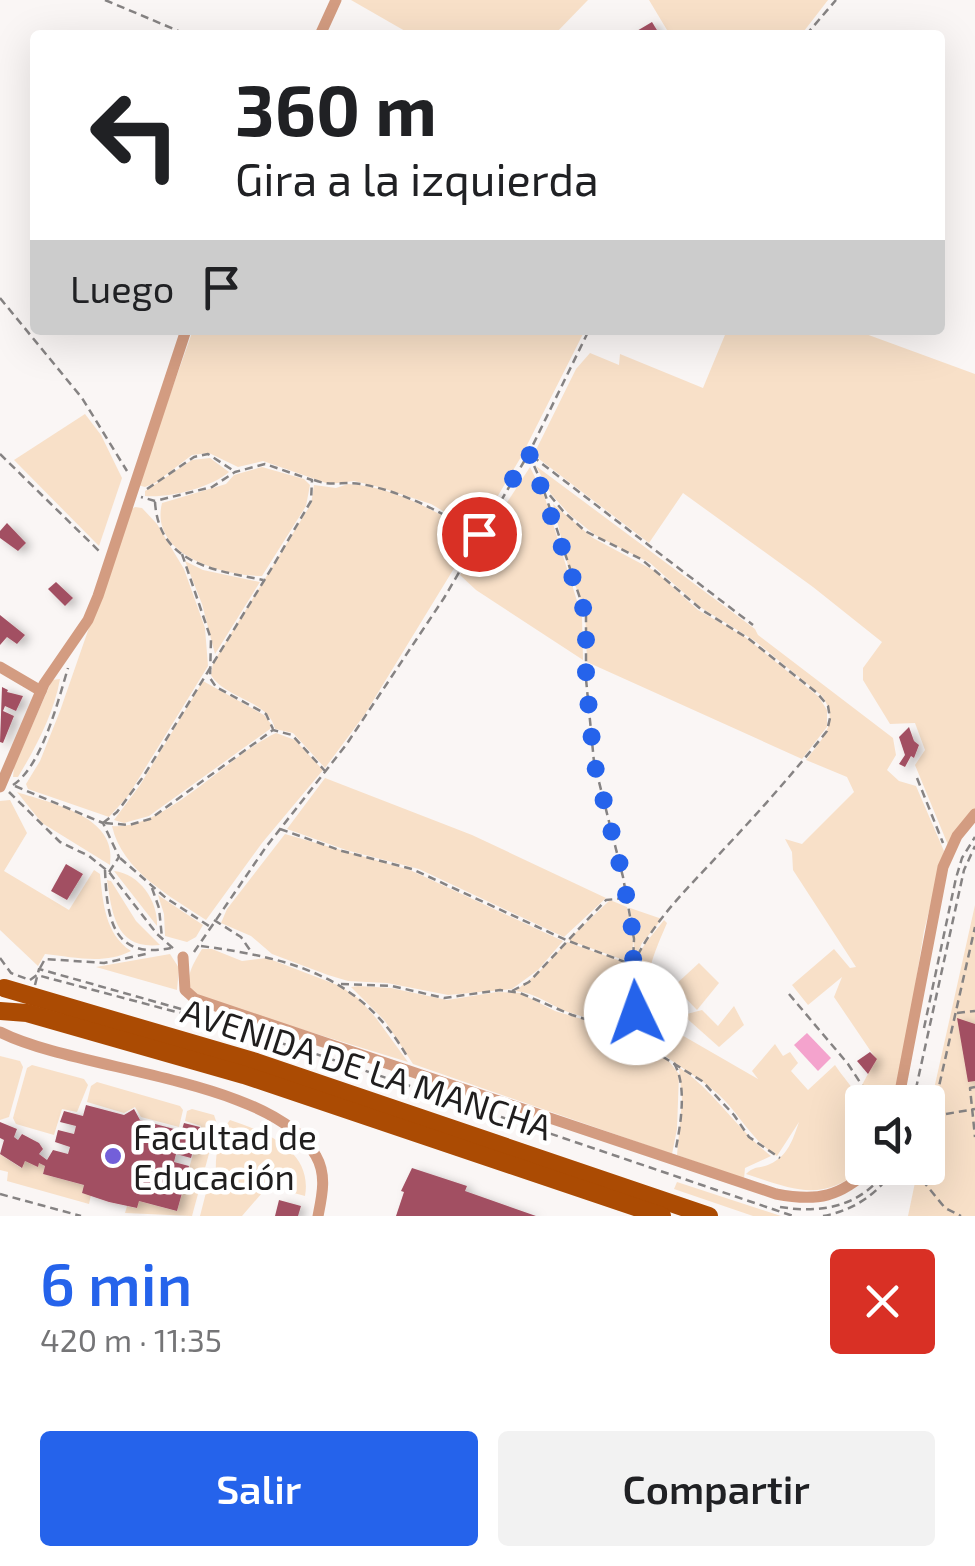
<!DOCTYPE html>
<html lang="es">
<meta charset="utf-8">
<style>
:root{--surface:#fff;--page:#f2f2f2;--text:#202124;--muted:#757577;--accent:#2563eb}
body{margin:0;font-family:"Exo 2",sans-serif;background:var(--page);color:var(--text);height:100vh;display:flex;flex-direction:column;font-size:38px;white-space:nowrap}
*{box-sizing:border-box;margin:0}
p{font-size:32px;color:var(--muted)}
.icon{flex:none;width:55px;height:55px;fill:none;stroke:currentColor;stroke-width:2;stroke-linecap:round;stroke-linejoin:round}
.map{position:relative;height:1216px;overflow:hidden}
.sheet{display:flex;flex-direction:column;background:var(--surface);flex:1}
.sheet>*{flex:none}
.guide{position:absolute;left:30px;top:30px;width:915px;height:305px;border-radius:10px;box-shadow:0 10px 40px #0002;background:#fff;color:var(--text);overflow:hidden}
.tools{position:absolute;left:845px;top:1085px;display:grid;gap:20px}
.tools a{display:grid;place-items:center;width:100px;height:100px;border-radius:10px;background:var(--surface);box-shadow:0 10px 40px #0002;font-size:50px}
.pin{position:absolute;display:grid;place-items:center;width:85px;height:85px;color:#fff;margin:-42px;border:5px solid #fff;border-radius:50%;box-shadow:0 2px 10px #0007}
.me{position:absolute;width:110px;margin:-55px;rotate:357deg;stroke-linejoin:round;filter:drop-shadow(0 0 8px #0008)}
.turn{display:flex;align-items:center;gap:35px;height:210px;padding:0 40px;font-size:45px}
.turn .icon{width:130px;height:130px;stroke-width:2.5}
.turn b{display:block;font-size:70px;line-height:85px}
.then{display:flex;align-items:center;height:95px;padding:0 40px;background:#0003;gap:20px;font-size:38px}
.round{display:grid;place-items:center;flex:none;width:105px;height:105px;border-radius:10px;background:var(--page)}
.headline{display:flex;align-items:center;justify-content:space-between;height:170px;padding:0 40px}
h1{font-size:60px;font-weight:600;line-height:75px;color:var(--accent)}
.button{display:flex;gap:20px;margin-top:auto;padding:20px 40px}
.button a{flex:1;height:115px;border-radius:10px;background:var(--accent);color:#fff;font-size:40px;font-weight:600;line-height:115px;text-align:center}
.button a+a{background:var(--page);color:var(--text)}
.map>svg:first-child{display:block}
</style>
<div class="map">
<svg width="975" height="1216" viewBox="0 0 975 1216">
<defs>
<filter id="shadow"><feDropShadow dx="5.5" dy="3" stdDeviation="5" flood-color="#0004"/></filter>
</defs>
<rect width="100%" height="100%" fill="#faf6f5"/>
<!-- green -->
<g fill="#f8e0c8">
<polygon points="351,0 588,0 554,35 412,35"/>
<polygon points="649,0 828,0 801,35 670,35"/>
<polygon points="193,330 585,330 521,457 477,531 431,504 379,487 354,481 329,484 263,461 238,467 209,453 192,455 155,483 145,487 138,485"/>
<polygon points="727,330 855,330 975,374 975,809 948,845 915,765 925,750 915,723 890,724 863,680 863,668 882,642 813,587 683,493 649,543 539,459 535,452 576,369 590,353 619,365 620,354 703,388"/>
<polygon points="85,414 101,435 122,478 99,546 14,460"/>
<path d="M210,458L229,472C210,488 170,498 145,496V491L192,460Z"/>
<path d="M536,466L755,629L758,635L893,738L896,755L887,770L899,781L916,786L944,851L924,931L904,1056L892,1102H877L862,1085L876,1059L834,997L842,977L808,1005L792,985L834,949L850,968L856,967L793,870L792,852L785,839L802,844L854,792L847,777L806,760C823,738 840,722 822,696L755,641L700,607L650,563L595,535L570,515L551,494Z"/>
<path d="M262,467L304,479L310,485L306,506L262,576C223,576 149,555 162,503L226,484L234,475Z"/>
<polygon points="530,467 545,498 582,617 583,660 476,590 460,575"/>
<path d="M348,484C394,486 436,512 475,534L365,714L325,768L293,733L275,729C269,700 225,699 211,675L213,663L311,504L314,485L336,488Z"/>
<polygon points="553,504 593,538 655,571 698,610 745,637 818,696 827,710 827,727 802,759 587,662 585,610 569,570"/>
<polygon points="135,507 142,508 157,524 184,569 205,628 208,666 128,796 109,817 28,789 26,784 40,761 60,711 130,510"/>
<polygon points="185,561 203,570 260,582 215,654 202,604"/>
<path d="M60,679C54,713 36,747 18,777H13L14,767L52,680Z"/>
<polygon points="203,681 264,715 271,724 270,729 149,816 124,823 114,820 140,785"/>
<path d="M276,733L295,740L323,770L262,843L206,920C170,896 122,871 112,826C164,831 228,755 276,733Z"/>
<polygon points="325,778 472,835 606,898 564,937 419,869 346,850 287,829"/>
<path d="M17,792C53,804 118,816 110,865L42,823Z"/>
<path d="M10,800L27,833L4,871L69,910L94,870L100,874C103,903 105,934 131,951C104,965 74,957 45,954L38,966L0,930V801Z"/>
<polygon points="285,834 410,870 563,941 538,970 512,989 448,995 387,983 348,981 328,975 272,954 251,936 221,923 227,909"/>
<path d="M114,871C140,874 158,901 157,926Z"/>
<path d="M107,880L111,881L136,921L160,945C116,950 112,914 107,880Z"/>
<polygon points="158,895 203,925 196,937 187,942 165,936 164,914"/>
<polygon points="610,900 627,907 633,942 632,963 568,940"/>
<polygon points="975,905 975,1216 908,1216 918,1168 928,1168 928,1116"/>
<polygon points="630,908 662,919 642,943 635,958"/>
<path d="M664,920L667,923C655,951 636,992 654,1019L758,1079L752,1071L775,1044L783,1056L790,1052L798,1063L791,1071L808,1090L835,1065C851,1089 871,1102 855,1131L862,1133L863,1168C822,1204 792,1189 746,1174C755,1165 760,1169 770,1164C788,1156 793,1139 799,1122L777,1156C751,1140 740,1114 718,1094C698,1076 674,1065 655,1047C636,1030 629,990 635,966C639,947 653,935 664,920Z"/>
<path d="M567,942L632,965V999L646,1041C621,1026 595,1021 568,1012C550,1005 534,992 515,991L537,974Z"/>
<path d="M202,949H212L242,961L267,958L340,986L359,999L376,1018L408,1062L196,997C182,980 192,966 202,949Z"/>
<polygon points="170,954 179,968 177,990 96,967"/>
<polygon points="699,963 719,983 697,1010 674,986"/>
<polygon points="358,986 391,988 447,1000 497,992 520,993 555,1011 615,1029 635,1039 667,1059 679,1074 677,1129 672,1154 413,1064 385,1021 351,987"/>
<polygon points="734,1006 744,1025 719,1047 683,1015 702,1010 718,1026"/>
<polygon points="0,1056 20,1061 23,1067 9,1117 0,1120"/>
<polygon points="32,1065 84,1079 88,1085 77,1112 62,1109 54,1135 16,1124 13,1118 27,1068"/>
<path d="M679,1067C715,1092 737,1129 771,1156L745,1168L744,1179L677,1155L682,1100Z"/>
<polygon points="97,1082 180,1106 183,1110 179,1127 141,1117 135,1107 124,1113 87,1102 91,1086"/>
<polygon points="192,1109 214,1115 217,1124 192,1216 125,1213 127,1206 136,1208 139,1201 177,1211 201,1126 185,1121 187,1111"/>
<path d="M230,1120C266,1132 313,1151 305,1196L268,1186L242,1216H200L211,1173H216C215,1157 218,1133 230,1120Z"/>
<polygon points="0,1154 21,1168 25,1161 37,1166 39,1163 45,1166 43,1174 84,1185 82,1193 91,1195 89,1204 7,1181 8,1172 0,1170"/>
<polygon points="677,1182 781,1216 753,1216 674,1189"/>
</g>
<!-- water -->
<polygon fill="#f4a3cd" points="807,1033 831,1058 818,1071 794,1045"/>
<!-- building -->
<g fill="#a25062" filter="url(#shadow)">
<polygon points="652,22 660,35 630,35"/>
<polygon points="7,523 26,543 18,551 0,538 0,531"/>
<polygon points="56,582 73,598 65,606 48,589"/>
<polygon points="0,615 25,635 17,644 7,637 0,645"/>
<polygon points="2,687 8,690 7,692 23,696 16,711 5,706 3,711 14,716 3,743 0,742"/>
<polygon points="909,727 914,741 919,745 914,758 911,756 905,767 899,764 905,755 899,737"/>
<polygon points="66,864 83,874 67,900 51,891"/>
<polygon points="957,1018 975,1024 975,1081 968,1082"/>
<polygon points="870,1052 877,1059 868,1074 857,1061"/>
<polygon points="86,1105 124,1115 134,1109 140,1120 178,1130 175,1141 178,1142 184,1123 200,1127 191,1158 176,1154 174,1162 189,1166 186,1178 171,1174 169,1182 184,1186 177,1211 139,1201 137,1208 109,1202 82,1193 84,1185 43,1174 45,1166 39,1163 38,1167 25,1161 22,1168 0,1154 4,1140 0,1138 0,1122 17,1129 14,1137 18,1140 22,1134 39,1143 43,1149 39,1154 47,1160 53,1150 68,1154 70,1147 55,1142 58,1130 74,1134 76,1126 60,1122 64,1111 83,1116"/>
<polygon points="412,1168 467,1186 465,1191 536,1216 396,1216 404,1192 401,1191"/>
<polygon points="279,1200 301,1206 298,1216 275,1216"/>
</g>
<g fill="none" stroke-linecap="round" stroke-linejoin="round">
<!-- path -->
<g stroke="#868383" stroke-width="2.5" stroke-dasharray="8 5" stroke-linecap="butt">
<polyline points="105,0 188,35"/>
<polyline points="806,35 836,0"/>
<polyline points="0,298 82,398 127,471"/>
<polyline points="0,454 99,551"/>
<polyline points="529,454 542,484"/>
<polyline points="532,456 753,625"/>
<path d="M314,480C332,487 343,481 361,484C404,492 441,512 478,534"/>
<polyline points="147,489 194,457 208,454 234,471"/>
<polyline points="544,491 586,616 586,679 594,762 623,877 634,939 632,986 637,1013 642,1033 654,1048"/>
<path d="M155,502C159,564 214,570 263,580"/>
<polyline points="182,554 211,639 210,678 216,687 266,714 273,729"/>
<polyline points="917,778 943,843"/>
<path d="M13,785C42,766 58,701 68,668"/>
<polyline points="15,786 103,823 119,857 109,872"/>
<polyline points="9,792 60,842 89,856 109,872 157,934 175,950"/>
<polyline points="103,823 117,812 143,777 273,566 311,501 312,480 265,464 235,472 212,487 155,501 141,497"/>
<polyline points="105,823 129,825 150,819 273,730 292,735 325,771"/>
<path d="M280,829L342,851L412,869L566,940L633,965C653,920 691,885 724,849C760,811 794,772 827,731L830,718L828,706L817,693L749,639L702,610L641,559L585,531L563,511L543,487"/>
<polyline points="120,858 166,898 209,926"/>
<path d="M105,870C107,918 112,960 171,948"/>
<polyline points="152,888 159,908 162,938"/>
<polyline points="214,920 241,937 252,953"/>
<path d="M201,946C289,958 361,975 408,1058"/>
<polyline points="194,952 266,847 346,745 444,598 529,453 589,330"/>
<polyline points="0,958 11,973 30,980"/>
<polyline points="40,968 45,959 104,963 146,954"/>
<polyline points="30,980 37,975 184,1014 304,1050 793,1216"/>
<polyline points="341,984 392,986 444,998 500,990 520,993 572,1015 618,1029 702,1081 734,1115 749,1137 780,1158"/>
<polyline points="35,985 39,969 213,1018"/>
<polyline points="512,991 529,982 606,900 626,898"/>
<polyline points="789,994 848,1064 873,1102"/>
<polyline points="957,1013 975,1011"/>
<polyline points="924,1028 956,878 962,858 975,837"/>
<path d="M674,1063C687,1085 681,1123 676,1148"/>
<polyline points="975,1087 970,1088 975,1137"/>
<polyline points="913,1102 964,870 975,846"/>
<polyline points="946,1114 975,1109"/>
<polyline points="928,1135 975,927"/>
<polyline points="921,1168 919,1176 945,1208 961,1216"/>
<polyline points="0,1194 81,1216"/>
<path d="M780,1207C824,1214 862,1206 888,1168"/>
<path d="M823,1216C852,1211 879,1194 894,1168"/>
</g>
<!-- minor -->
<g stroke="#d39c81" stroke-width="11">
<polyline points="320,35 336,0"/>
<polyline points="0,667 41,691"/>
<polyline points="0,787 44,684 88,620 98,596 186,330"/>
<path d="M183,957L185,990L195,999L776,1194C818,1202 840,1197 871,1168"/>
<path d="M0,1032C76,1071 275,1079 316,1156C327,1175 322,1196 318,1216"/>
<polyline points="898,1102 943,867 957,836 975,814"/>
</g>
<!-- primary -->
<g stroke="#ab4b03" stroke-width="18">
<polyline points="4,988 256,1062 709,1216"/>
<polyline points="0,1011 27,1013 244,1075 662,1216"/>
</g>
</g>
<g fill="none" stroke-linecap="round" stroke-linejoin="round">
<!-- route -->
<polyline stroke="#2563eb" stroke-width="18" stroke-dasharray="0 32.4" points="479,534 529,453 586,616 586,678 594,762 623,877 634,940 632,986 636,1013"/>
</g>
<!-- markers -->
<circle fill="#735fd9" stroke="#fff" stroke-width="4" cx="113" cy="1156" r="10"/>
<g text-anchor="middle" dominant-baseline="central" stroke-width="9" stroke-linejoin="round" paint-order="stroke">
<!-- street labels -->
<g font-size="35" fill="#201e1e" stroke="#fff">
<text transform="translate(367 1068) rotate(18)">AVENIDA DE LA MANCHA</text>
</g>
<!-- poi labels -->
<g font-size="35" fill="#201e1e" stroke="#fff" text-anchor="start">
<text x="133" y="1136">Facultad de<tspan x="133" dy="40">Educación</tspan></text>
</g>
</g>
</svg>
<div class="tools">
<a><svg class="icon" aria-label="sound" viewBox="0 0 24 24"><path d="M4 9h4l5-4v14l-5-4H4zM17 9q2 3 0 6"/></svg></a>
</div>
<div class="pin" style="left:479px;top:534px;background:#d93025"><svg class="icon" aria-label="arrive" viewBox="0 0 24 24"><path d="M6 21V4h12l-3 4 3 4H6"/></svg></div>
<svg class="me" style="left:636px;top:1013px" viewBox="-20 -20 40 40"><circle r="19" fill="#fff"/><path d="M0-13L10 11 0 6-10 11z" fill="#2563eb"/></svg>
<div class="guide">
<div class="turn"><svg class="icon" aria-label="left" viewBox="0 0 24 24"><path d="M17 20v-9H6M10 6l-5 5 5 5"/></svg><div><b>360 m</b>Gira a la izquierda</div></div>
<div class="then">Luego<svg class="icon" aria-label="arrive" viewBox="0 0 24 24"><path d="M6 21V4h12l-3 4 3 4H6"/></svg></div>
</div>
</div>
<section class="sheet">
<div class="headline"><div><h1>6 min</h1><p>420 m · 11:35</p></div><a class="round" style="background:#d93025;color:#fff"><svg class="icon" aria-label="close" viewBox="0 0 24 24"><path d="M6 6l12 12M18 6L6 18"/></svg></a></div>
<div class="button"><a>Salir</a><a>Compartir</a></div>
</section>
